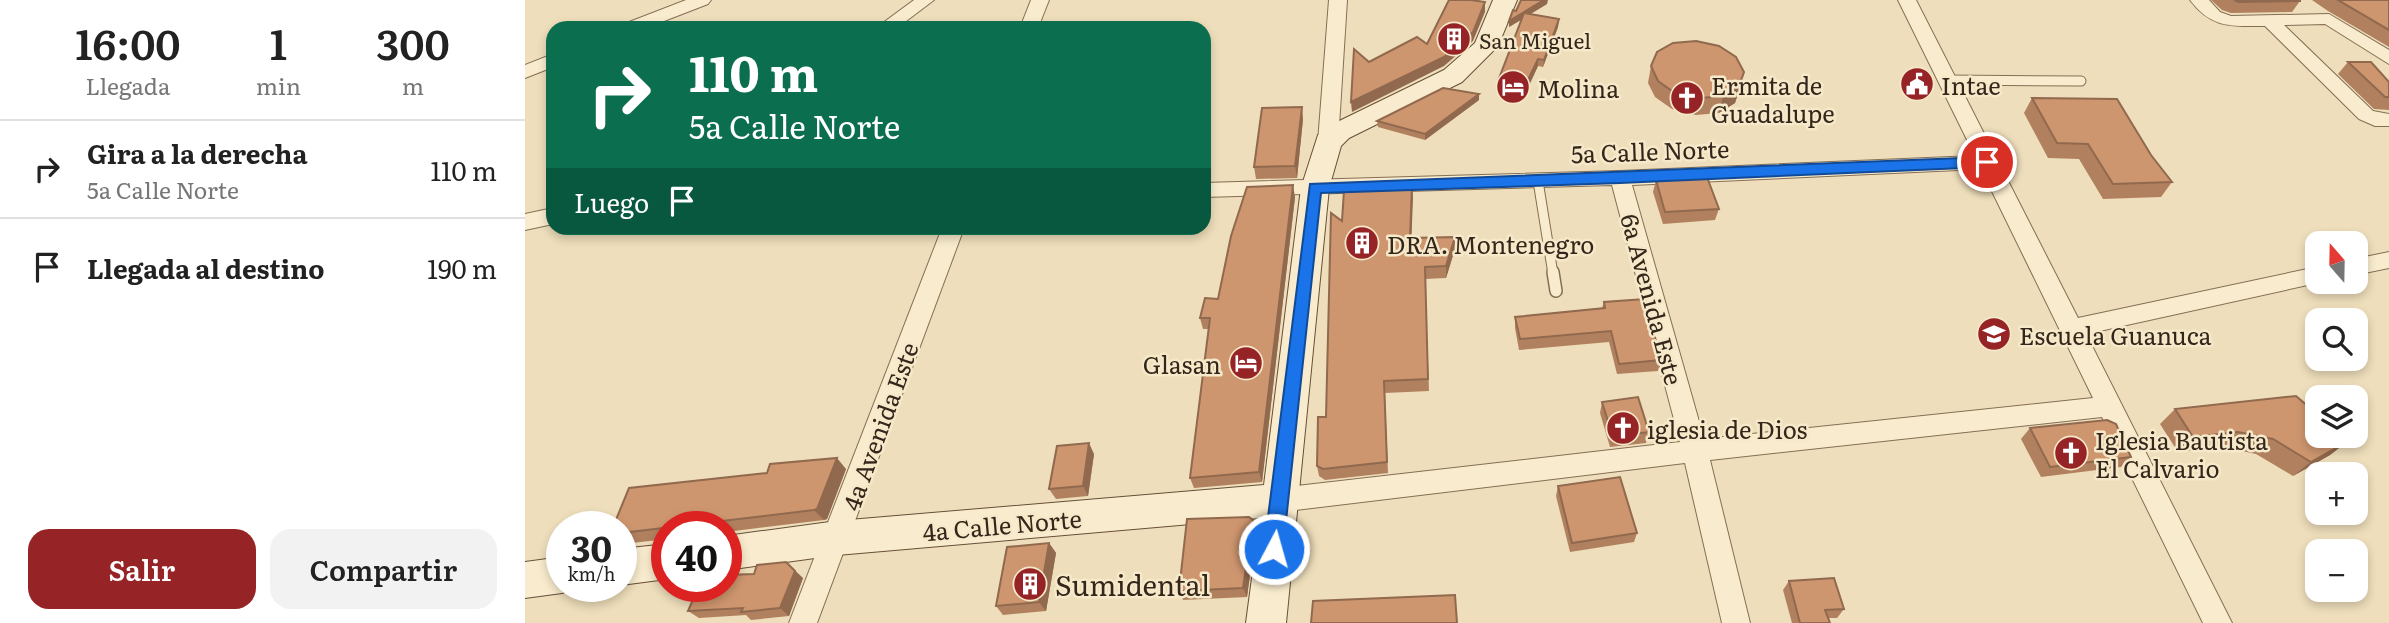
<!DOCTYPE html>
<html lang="es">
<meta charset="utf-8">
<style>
:root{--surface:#fff;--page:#f2f2f2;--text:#222;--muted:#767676;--line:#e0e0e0;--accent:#962325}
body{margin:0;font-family:Literata,serif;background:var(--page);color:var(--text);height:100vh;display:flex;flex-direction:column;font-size:26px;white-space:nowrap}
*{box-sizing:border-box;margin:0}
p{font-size:23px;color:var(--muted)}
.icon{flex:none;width:38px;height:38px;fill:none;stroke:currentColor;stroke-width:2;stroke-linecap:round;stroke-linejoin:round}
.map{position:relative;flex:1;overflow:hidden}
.side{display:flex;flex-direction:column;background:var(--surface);width:525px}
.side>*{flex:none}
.hud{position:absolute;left:21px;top:21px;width:665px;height:214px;border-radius:21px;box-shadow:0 4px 10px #0003;background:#0b6e4f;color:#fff;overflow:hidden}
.needle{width:46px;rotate:340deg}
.controls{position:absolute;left:1780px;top:231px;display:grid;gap:14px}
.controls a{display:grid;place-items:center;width:63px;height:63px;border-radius:14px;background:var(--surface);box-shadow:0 4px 10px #0003;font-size:35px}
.speed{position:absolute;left:21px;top:511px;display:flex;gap:14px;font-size:35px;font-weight:700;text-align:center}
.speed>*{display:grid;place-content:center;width:91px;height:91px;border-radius:50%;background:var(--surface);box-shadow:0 4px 10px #0003;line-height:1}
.speed small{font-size:18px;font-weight:400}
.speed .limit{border:10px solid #d22;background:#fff;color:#111}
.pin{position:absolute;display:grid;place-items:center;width:60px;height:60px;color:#fff;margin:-30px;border:4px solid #fff;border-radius:50%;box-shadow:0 2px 7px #0007}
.me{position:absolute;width:77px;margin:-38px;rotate:6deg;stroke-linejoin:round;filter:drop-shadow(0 0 5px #0008)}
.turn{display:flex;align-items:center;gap:24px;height:147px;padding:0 28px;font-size:32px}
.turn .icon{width:91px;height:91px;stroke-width:2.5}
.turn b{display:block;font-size:49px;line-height:60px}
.then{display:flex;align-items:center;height:66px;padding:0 28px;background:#0003;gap:14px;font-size:26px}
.eta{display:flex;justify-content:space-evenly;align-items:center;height:119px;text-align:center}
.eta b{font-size:42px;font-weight:600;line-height:49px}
.action{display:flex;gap:14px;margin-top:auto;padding:14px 28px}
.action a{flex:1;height:80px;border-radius:21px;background:var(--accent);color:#fff;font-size:28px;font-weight:600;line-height:80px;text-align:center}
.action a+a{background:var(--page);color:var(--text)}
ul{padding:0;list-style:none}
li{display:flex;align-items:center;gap:21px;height:98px;padding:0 28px;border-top:2px solid var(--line)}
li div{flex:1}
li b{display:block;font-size:26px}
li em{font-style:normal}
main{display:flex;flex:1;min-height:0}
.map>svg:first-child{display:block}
</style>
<main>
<section class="side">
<div class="eta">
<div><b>16:00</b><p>Llegada</p></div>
<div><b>1</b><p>min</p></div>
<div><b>300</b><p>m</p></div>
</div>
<ul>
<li><svg class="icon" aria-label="right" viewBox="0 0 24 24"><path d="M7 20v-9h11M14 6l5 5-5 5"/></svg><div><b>Gira a la derecha</b><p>5a Calle Norte</p></div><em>110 m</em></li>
<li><svg class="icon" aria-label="arrive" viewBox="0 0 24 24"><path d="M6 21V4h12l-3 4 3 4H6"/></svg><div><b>Llegada al destino</b></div><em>190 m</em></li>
</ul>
<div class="action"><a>Salir</a><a>Compartir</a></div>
</section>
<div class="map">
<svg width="1864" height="623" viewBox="0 0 1864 623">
<rect width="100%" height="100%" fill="#eedebb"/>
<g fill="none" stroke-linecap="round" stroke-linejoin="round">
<!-- lane-far1 casing -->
<g stroke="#856e55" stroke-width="11">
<g id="lane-far1">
<polyline points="1422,80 1556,81"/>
<polyline points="1013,181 1028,274"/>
</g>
</g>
<!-- lane casing -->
<g stroke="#856e55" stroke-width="14">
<polyline id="lane" points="1028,272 1031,291"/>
</g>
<!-- street casing -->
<g stroke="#856e55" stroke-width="2">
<g id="street">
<polygon points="161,0 186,0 183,4 121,28 96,28 99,24"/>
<polygon points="389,0 409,0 372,28 351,28"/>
<polygon points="506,0 524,0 513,28 495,28"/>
<polygon points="804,0 822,0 813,142 810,147 796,147 793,142"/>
<path d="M1373,0H1391L1553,318L1792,267V282H1797L1792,283L1561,334L1707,623H1678L1577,417L1185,460L1225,623H1197L1160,463L754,512L745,508L741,500L745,492L754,488L1155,442L1087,185L679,197V183L1095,171L1450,156ZM1456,169L1568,398L1179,439L1107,185Z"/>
<path d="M1665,0H1684L1695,12L1706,16L1804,14L1864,50V64L1800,24L1759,25L1848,111L1864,114V126H1850L1834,119L1740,26C1706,26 1687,29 1665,0Z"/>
<polygon points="28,54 28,67 0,78 0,65"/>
<polygon points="28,208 28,224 0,230 0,214"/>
<polygon points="417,228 439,228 292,623 264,623"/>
<polygon points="1864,252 1864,268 1830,275 1830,259"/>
</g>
</g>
<!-- secondary casing -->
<g stroke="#674f38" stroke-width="2">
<g id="secondary">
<polygon points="968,0 992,0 973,46 937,82 824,138 816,146 804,188 761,623 721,623 735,518 312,555 201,570 201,536 312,521 739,485 776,188 793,135 804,126 919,70 950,43"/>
<polygon points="142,544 142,579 96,585 96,549"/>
<polygon points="37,557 37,586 50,588 37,593 0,598 0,562"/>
</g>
</g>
<!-- lane-far1 -->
<use href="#lane-far1" stroke="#f9ecce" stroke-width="9"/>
<!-- lane -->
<use href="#lane" stroke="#f9ecce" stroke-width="11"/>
<!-- street -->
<use href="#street" fill="#f9ecce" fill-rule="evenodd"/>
<!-- secondary -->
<use href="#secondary" fill="#f9ecce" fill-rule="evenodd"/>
</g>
<!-- wall -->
<g fill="#b1815f">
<polygon points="1686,0 1775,0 1775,1 1767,12 1706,13 1697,10"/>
<polygon points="1787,0 1864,0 1864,47 1803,11"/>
<polygon points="1022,4 1005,14 1034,19 1033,27 1018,67 1013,66 1000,94 973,88 973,81 996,20 984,27 984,21 991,11"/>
<polygon points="1823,62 1864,82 1864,110 1849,109 1813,74"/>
<polygon points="1126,66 1215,89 1210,103 1194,113 1171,115 1147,109 1130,97 1123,83"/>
<polygon points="1507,98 1626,155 1647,182 1636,197 1578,199 1554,159 1523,158 1499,113"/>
<polygon points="954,100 900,140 853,127 852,121"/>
<polygon points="778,119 772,178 731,179 729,167"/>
<polygon points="1131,180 1194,209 1190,220 1138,224 1128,192"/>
<polygon points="887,185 886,238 930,237 930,249 921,278 900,279 904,391 860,393 863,473 800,480 794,476 792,466 801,417 817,221"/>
<polygon points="770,197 737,482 669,488 665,478 684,329 678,329 675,318 693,299"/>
<polygon points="1079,302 1136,360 1133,371 1092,374 1084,342 994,350 990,328 990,317 1077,308"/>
<polygon points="1077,402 1124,432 1121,443 1085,447 1075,413"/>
<polygon points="1650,409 1823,441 1805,455 1768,476 1731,454 1697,447 1653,452 1635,424"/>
<polygon points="1505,428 1606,457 1596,467 1516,477 1496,439"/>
<polygon points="569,454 563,496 531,499 524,489"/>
<polygon points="321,469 302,519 299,520 201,532 201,527 142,527 142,539 98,544 96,542 96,527"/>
<polygon points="1033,486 1112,533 1109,542 1045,552 1031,496"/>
<polygon points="731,530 722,597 658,600 654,591"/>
<polygon points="524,543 531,553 521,611 478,615 471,606"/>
<polygon points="278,578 264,616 226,620 221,615 174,618 163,611"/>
<polygon points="1264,581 1319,609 1312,618 1303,618 1305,623 1267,623 1258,590"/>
</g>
<!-- shaded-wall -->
<g fill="#90694e">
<polygon points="1019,0 1023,0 1022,4 984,27 984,21"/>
<polygon points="960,2 960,12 948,41 919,66 827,112 826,102"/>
<polygon points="1034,19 1033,27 1018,67 1019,60"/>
<polygon points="1013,59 1013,66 1000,94 1000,86"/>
<polygon points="1219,72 1210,103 1194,113 1198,96"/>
<polygon points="954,94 954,100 900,140 900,134"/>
<polygon points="777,107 778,119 772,178 770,166"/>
<polygon points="768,185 770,197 737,482 734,472"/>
<polygon points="887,185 888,197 886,250 885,238"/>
<polygon points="930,237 930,249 921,278 921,266"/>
<polygon points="1823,441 1805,455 1768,476 1786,462"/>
<polygon points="564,443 569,454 563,496 558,486"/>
<polygon points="312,458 321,469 302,519 299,520 289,510"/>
<polygon points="728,520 731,530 722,597 718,588"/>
<polygon points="524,543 531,553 521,611 514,602"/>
<polygon points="261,562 278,578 264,616 255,608"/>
</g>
<!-- building -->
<g fill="#ce966f" stroke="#90694e" stroke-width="2">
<polygon points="924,0 946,0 960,2 948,32 919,57 826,102 829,49 844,62 892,37 902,44"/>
<polygon points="996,0 1019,0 984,21 988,10 991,11"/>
<polygon points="1709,0 1775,0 1775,1 1714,2"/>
<polygon points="1813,0 1864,0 1864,30"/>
<polygon points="999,13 1034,19 1019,60 1013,59 1000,86 973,81"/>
<polygon points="1171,41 1194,46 1211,57 1219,72 1214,86 1198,96 1175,98 1150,93 1133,81 1126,66 1132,52 1148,43"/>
<polygon points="1823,62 1846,62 1864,82 1864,97 1860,97"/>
<polygon points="918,88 954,94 900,134 852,121"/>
<polygon points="1507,98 1592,99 1626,155 1647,182 1588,184 1563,144 1532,143"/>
<polygon points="777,107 770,166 729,167 737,108"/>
<polygon points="1182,177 1194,209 1140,212 1131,180"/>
<polygon points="768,185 734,472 665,478 685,318 675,318 680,298 693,299 706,236 722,187"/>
<polygon points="828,185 887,185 885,238 930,237 921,266 900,267 903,379 859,381 862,462 798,469 792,466 793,417 801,417 806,213 817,221 819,190"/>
<polygon points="1120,299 1136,360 1094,364 1086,331 995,339 990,317 1080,308 1079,302"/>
<polygon points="1771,396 1792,414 1792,436 1818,436 1823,441 1786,462 1748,439 1713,432 1668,437 1650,409"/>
<polygon points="1113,397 1124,432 1088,437 1077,402"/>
<polygon points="1582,420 1591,424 1606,457 1525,467 1505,428"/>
<polygon points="564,443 558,486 524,489 532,446"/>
<polygon points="312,458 292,509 289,510 96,533 96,527 88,527 104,488 242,473 245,464"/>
<polygon points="1095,477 1112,533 1047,543 1033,486"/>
<polygon points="724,517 728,520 718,588 654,591 662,519"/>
<polygon points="524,543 514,602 471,606 482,547"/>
<polygon points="261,562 270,571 255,608 216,612 218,608 163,611 174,586 201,586 201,575 229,574 232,565"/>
<polygon points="1309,578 1319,609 1300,610 1305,623 1275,623 1264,581"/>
<polygon points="930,595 932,623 786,623 788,601"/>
</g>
<!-- route -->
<polygon fill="#1a73e8" stroke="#114b97" stroke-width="2" points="1462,157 1470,162 1462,167 1095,183 796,193 758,549 756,555 749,558 742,555 739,549 785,184"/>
<!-- icons -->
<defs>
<g id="building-disc" transform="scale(1.75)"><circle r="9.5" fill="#962325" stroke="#f6e9ca"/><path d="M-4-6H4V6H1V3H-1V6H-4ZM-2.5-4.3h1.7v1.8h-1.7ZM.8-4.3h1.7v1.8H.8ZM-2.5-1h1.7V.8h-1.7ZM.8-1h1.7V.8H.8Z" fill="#fff"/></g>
<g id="civic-disc" transform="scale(1.75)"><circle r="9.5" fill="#962325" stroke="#f6e9ca"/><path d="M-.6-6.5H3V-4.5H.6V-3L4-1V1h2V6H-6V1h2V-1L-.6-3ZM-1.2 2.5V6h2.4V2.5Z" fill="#fff"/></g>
<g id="hotel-disc" transform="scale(1.75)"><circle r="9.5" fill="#962325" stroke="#f6e9ca"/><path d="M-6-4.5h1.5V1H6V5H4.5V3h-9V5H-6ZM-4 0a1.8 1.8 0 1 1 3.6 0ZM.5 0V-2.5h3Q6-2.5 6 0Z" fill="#fff"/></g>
<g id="church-disc" transform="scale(1.75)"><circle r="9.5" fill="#962325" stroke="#f6e9ca"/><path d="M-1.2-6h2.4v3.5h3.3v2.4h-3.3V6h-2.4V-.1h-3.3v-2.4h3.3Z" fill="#fff"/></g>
<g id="school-disc" transform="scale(1.75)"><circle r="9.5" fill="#962325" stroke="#f6e9ca"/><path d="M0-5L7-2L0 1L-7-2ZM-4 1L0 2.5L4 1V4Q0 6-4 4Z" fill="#fff"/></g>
</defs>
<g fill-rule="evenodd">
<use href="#building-disc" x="929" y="39"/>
<use href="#civic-disc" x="1392" y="84"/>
<use href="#hotel-disc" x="988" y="87"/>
<use href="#church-disc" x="1162" y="98"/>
<use href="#building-disc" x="837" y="243"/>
<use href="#school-disc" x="1469" y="334"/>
<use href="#hotel-disc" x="721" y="363"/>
<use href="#church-disc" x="1098" y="428"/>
<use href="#church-disc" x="1546" y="453"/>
<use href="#building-disc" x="505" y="584"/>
</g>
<g text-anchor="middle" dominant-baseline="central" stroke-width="5" stroke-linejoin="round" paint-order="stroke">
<!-- far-poi labels -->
<g font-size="21" fill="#34261a" stroke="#f6e9ca" text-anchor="start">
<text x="954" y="39">San Miguel</text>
</g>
<!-- poi labels -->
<g font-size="24" fill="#34261a" stroke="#f6e9ca" text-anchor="start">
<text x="1186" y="84">Ermita de<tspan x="1186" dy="28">Guadalupe</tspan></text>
<text x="1416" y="84">Intae</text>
<text x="1012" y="87">Molina</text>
<text x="862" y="243">DRA. Montenegro</text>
<text x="1494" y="334">Escuela Guanuca</text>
<text x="696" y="363" text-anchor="end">Glasan</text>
<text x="1122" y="428">iglesia de Dios</text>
<text x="1570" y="439">Iglesia Bautista<tspan x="1570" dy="28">El Calvario</tspan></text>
</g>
<!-- street labels -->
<g font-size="24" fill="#34261a" stroke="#f6e9ca">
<text transform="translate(1125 150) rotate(-2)">5a Calle Norte</text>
<text transform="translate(1128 299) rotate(75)">6a Avenida Este</text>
<text transform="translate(354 426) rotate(-70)">4a Avenida Este</text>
<text transform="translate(477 524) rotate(-5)">4a Calle Norte</text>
</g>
<!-- near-poi labels -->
<g font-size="28" fill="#34261a" stroke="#f6e9ca" text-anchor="start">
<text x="530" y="584">Sumidental</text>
</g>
</g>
</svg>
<div class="controls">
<a><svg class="needle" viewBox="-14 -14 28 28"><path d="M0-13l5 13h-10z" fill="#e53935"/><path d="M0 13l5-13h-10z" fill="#767676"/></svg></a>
<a><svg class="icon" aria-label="search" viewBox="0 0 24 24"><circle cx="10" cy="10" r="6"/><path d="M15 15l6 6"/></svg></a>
<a><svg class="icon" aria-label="layers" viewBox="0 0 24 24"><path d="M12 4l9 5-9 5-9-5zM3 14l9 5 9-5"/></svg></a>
<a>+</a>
<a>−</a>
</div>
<div class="speed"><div>30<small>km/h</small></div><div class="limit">40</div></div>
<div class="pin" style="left:1462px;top:162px;background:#d93025"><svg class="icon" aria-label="arrive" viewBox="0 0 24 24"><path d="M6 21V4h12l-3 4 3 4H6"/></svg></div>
<svg class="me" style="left:749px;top:549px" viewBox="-20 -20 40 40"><circle r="17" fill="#1a73e8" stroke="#fff" stroke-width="3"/><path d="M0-11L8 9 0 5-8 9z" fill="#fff"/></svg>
<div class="hud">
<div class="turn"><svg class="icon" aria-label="right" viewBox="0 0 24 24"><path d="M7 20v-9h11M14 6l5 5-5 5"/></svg><div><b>110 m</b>5a Calle Norte</div></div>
<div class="then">Luego<svg class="icon" aria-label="arrive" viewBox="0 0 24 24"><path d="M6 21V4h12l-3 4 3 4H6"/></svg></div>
</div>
</div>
</main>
